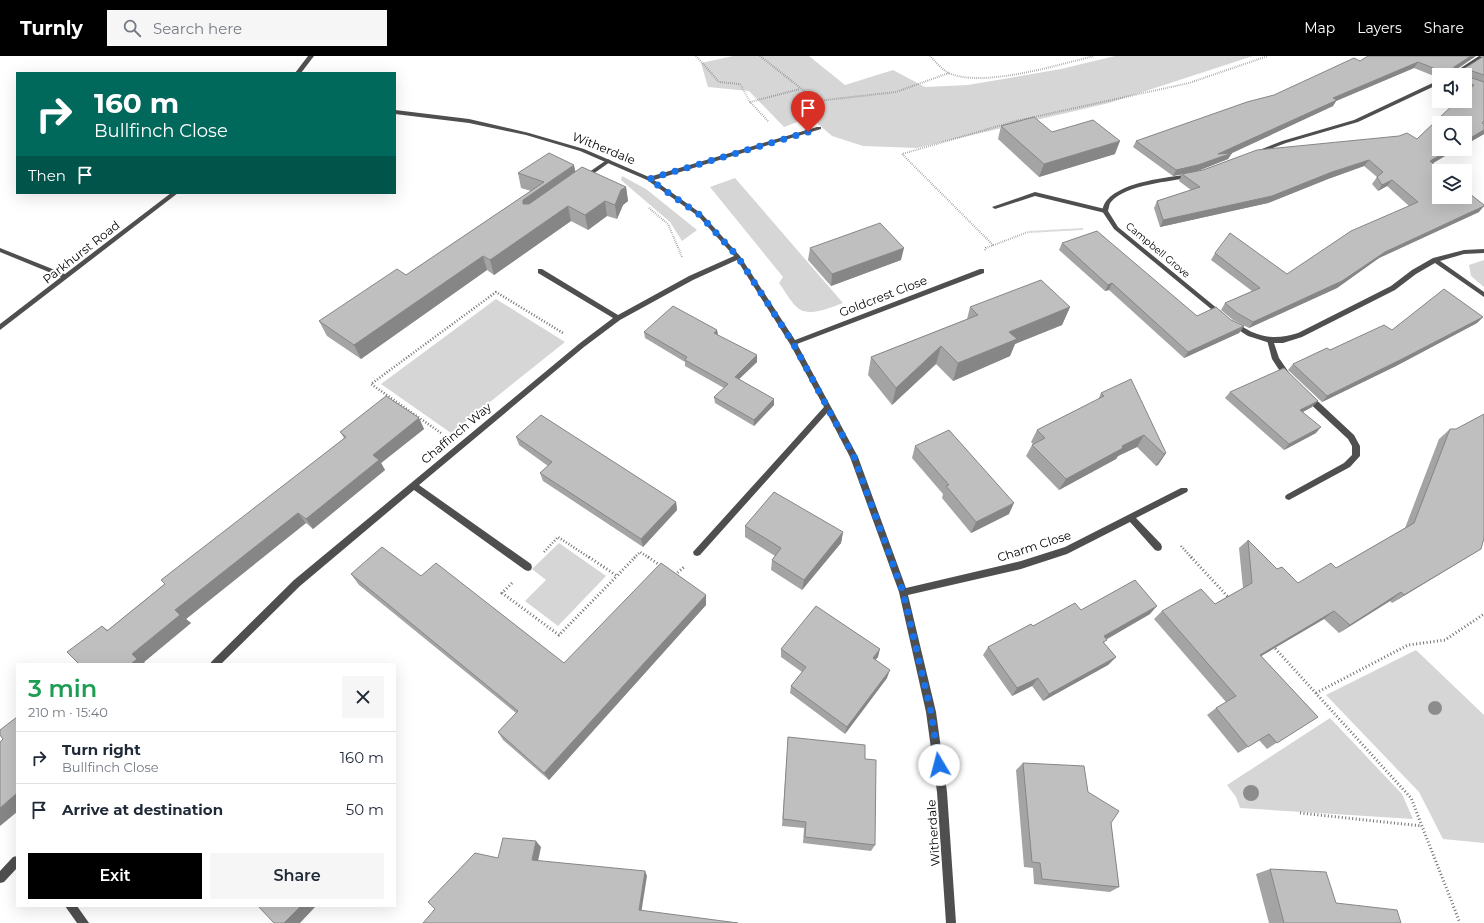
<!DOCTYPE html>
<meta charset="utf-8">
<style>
:root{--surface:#fff;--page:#f6f6f7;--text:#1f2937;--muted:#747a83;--line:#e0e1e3;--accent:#000}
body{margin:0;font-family:Montserrat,sans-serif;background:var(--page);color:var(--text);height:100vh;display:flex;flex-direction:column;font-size:15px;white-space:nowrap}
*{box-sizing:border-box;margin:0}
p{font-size:13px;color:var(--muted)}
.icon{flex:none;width:22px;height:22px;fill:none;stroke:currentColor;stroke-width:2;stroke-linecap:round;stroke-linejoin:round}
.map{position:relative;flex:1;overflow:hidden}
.sheet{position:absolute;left:16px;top:607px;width:380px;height:244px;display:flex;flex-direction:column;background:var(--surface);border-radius:0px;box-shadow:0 4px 16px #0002}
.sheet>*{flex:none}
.top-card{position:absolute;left:16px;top:16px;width:380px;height:122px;border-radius:0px;box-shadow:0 4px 16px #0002;background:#00695c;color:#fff;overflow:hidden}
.buttons{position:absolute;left:1432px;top:12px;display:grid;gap:8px}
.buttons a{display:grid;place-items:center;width:40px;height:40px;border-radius:0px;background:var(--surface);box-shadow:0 4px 16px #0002;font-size:20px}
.pin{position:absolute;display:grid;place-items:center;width:34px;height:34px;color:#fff;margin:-41px -17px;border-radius:50% 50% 50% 0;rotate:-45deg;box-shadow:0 0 4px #0007}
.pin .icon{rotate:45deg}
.me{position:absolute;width:44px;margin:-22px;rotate:352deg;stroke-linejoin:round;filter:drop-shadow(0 0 3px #0008)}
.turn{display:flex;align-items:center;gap:14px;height:84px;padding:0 12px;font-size:18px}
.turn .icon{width:52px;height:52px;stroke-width:2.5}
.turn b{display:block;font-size:28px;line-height:34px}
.then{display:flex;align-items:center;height:38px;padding:0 12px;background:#0003;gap:8px;font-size:15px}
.round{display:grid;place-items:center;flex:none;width:42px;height:42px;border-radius:0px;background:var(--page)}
.summary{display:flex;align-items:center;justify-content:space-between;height:68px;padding:0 12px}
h1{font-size:24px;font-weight:600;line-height:30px;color:#1e9e55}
.cta{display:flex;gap:8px;margin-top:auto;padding:8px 12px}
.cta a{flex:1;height:46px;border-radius:0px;background:var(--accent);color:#fff;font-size:16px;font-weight:600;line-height:46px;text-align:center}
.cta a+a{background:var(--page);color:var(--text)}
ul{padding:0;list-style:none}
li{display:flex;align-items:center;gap:12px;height:52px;padding:0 12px;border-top:1px solid var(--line)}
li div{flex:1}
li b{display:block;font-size:15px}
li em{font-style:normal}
header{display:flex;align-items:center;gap:24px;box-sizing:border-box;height:56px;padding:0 20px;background:var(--accent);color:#fff}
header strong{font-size:19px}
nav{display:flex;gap:22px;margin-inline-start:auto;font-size:14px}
.search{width:280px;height:36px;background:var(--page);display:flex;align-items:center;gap:10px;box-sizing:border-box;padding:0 14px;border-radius:0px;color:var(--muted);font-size:15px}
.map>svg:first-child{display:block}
</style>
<header>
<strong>Turnly</strong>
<div class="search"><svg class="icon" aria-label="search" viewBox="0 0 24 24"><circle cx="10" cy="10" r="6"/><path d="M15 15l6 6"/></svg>Search here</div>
<nav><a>Map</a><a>Layers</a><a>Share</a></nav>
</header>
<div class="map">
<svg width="1484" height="867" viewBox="0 0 1484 867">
<rect width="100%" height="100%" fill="#fff"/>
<!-- green -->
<g fill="#d6d6d6">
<polygon points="733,0 809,0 845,29 893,14 925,31 968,29 1061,13 1115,0 1253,0 1109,47 917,92 863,90 832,80 810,61 784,71 749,35 708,31 701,7"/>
<polygon points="622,120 646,133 697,174 682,185 670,166 621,124"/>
<path d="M735,122L843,247C831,251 811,261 799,253C791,247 785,235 779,227L783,221L710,131Z"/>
<polygon points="1484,204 1484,231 1471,220 1469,209"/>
<polygon points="496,243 565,286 451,377 381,328"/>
<polygon points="559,487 606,520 558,570 525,545 546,524 532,513"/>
<polygon points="1416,594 1484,659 1484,787 1443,783 1419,736 1326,639"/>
<polygon points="1330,662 1402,738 1413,763 1240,752 1236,741 1227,729"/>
</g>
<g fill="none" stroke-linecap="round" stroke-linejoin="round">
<!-- path-far2 -->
<g stroke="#717171" stroke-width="2" stroke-dasharray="0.5 1.5" stroke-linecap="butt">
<polyline points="696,0 719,26 740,28 750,46 768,65"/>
<polyline points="760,0 817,45"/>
<path d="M930,0C936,6 943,15 951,18C987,31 1057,9 1094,0"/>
<polyline points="750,46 800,33"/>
<polyline points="817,52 817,45 896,36 949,17"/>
<polyline points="649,152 668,168 682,201"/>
<polyline points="993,189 902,98 1016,65 1189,27 1268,0"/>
<polyline points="985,194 986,192 1028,176 1083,173"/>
</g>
<!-- path-far1 -->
<g stroke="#717171" stroke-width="2.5" stroke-dasharray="1 2" stroke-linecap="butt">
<polyline points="441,377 371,328 496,236 563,277"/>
<polyline points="1181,490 1192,502"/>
<polyline points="544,496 558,481 590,502"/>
<polyline points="634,502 640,496 650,502"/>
</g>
<!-- path -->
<g stroke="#717171" stroke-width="3" stroke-dasharray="1 2.5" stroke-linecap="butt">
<polyline points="589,501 617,520 635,501"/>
<polyline points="648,501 661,510"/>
<polyline points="1191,501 1229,542"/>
<polyline points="675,519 684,511"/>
<polyline points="512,527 502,537 559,579 617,520"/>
<polyline points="1273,590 1411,742 1460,867"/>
<polyline points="1316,637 1408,589 1445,584 1484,558"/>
<polyline points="1300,757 1422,770"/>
</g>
<!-- lane -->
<g fill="#4f4f4f" fill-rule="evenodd">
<polygon points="608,103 611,105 610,106 586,123 582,123 582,121"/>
<polygon points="1035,136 1105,153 1108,155 1105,157 1035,140 995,153 992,151"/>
<polygon points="1270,281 1273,284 1279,302 1292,321 1291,323 1285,323 1272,303 1267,284"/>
<polygon points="1307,337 1310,338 1354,379 1360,390 1360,400 1350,411 1289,444 1286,443 1285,441 1286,439 1344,407 1352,399 1352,390 1348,383 1304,342 1303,340 1304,338"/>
</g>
<!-- street -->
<g fill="#4f4f4f" fill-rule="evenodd">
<polygon points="308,0 314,0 301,17 295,17"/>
<polygon points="1479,0 1484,1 1457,19 1450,19"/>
<polygon points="1439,24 1439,28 1358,66 1286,87 1257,98 1252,97 1282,85 1354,64"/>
<polygon points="395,54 469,63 529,77 584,93 649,121 817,71 821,71 821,73 654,124 702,158 740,200 795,284 980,213 984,213 984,217 797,288 858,401 906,532 1021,505 1065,491 1181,432 1187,432 1188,434 1187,436 1136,462 1161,488 1162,491 1161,494 1158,495 1155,494 1130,466 1067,498 1021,513 908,539 936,656 947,736 956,867 946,867 937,736 926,656 899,536 850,401 827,357 700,499 697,500 694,499 693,496 824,351 790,288 737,204 693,224 620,264 584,291 419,429 531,508 532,511 531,514 528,515 525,514 414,434 300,530 221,608 210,608 212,605 294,524 580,287 613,262 538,217 538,213 542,213 618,259 689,220 734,200 698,160 647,124 580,95 526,79 469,67 395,58"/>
<path d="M1190,118L1193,120L1192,121C1170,126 1126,128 1111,146C1109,148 1109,152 1108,155L1118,171L1224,258L1225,260L1222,262L1114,173L1102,155C1103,151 1104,147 1107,144C1124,125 1166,122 1190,118Z"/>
<polygon points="171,137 178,137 0,274 0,268 61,221 0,196 0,192 65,218"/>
<path d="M1484,193V197L1464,198L1440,205L1484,236V241L1435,207L1416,218L1395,234L1302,281L1283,287H1270L1248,280L1229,268L1230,266C1237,265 1245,273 1252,276C1269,283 1281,282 1298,277L1391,230L1412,214L1433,202L1464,194Z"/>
<polygon points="17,800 17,812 4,826 0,827 0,815 13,801"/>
<polygon points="65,850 77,850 89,867 77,867"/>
</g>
</g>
<!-- trees -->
<g fill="#8c8c8c">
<circle cx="1435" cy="652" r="7"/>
<circle cx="1251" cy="737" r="8"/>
</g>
<!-- wall -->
<g fill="#a4a4a4" fill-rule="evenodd">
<path d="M1476,0L1456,14H1462L1484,0V67L1483,68H1484V78L1465,89V67L1432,107L1479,156L1379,202L1337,232L1249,272L1233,264L1221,254L1225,247L1252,235L1211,204L1215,197L1287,218L1409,150L1387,130L1378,135L1372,128L1377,121L1364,110L1328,123L1268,147L1160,171L1154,152L1157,145L1191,134L1179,125L1182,118L1173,120L1133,91L1136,85L1274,39L1360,5ZM1414,12L1439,22V19H1465V33L1468,35L1417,83L1195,116L1228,103L1232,97L1333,50L1336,45Z"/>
<polygon points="1001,70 1052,76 1115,98 1039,121 998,83"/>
<polygon points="575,116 626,131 628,145 623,149 617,163 607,160 588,174 571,165 494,219 487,214 361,303 327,280 319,265 406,219 531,135 521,132 518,117"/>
<polygon points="1062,187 1197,260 1231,264 1244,270 1239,277 1184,302 1109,234 1105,235 1059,194"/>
<polygon points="810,192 901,204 831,230 808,204"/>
<polygon points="970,251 1070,251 1062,269 1015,288 1010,300 953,325 936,308 892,349 868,319 871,301 967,263"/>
<polygon points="1483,261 1477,267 1396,310 1322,346 1288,314 1293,308 1330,294 1392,274"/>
<polygon points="717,274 718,279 757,306 739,323 774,349 754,370 715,347 714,341 724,332 685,310 685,306 645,282 644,276"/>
<polygon points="1230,336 1312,351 1303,356 1316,377 1284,394 1225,342"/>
<polygon points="1101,337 1166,397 1158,409 1156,410 1137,391 1118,400 1116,403 1059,434 1026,400 1032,389 1033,388 1031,386 1037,374 1098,344"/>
<polygon points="419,362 424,373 381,407 385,414 313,473 306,467 186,563 191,567 144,606 102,570 108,574 344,382 340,376"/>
<polygon points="1450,373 1481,493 1468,501 1392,547 1390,545 1339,577 1324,563 1261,600 1318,661 1267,693 1259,684 1238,697 1207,659 1216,652 1226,646 1154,563 1162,555 1215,548 1243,532 1239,492 1248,484 1277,513 1298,527 1336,512 1405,472 1439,383"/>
<polygon points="516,381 676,446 677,454 643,491 543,425 540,417 548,410 519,389"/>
<polygon points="915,390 1009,458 971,477 942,442 943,438 912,402"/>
<polygon points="745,470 843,476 841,487 802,534 771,514 772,504 775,500 745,481"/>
<polygon points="351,518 421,520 564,607 706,539 706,549 549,724 503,684 498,676 516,657 359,529"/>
<polygon points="1081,554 1150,558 1106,583 1104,587 1116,601 1108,609 1043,645 1032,630 1012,640 983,599 988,591 1033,570"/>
<polygon points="781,593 878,601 875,604 887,622 845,678 790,637 791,630 802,616 781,601"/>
<polygon points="788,681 865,703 875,789 871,795 803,787 804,772 782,770"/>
<polygon points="1023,707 1088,736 1111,767 1119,831 1110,836 1034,828 1033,812 1024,811 1016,714"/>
<polygon points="1270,813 1336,847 1401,867 1269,867 1256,818"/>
</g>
<!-- shaded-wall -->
<g fill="#868686">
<polygon points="1471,0 1476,0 1449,18 1454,11"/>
<polygon points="1418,6 1414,12 1336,45 1333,50 1232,97 1228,103 1195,116 1173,120 1176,114 1218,98 1333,42"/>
<polygon points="1484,74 1484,78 1465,89 1465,85"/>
<polygon points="1120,85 1115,98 1039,121 1044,108"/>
<polygon points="1451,93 1457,93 1425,112 1430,105"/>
<polygon points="1369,104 1364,110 1328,123 1268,147 1160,171 1163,164 1332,116"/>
<polygon points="574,109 577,123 527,159 523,148 523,144"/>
<polygon points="1392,124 1387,130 1378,135 1382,129"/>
<polygon points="626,131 628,145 623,149 617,163 615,149 621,134"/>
<polygon points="605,145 607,160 588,174 585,159"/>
<polygon points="568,150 571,165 494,219 490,204"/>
<polygon points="1484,150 1479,156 1379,202 1337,232 1249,272 1253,266 1385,196"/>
<polygon points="904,192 901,204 831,230 832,218"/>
<polygon points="483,200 487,214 361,303 354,289"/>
<polygon points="1112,227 1109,234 1105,235 1108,229"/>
<polygon points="1070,251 1062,269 1015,288 1010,300 953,325 958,307 1009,276"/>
<polygon points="1483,261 1477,267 1396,310 1322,346 1327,340"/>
<polygon points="1244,270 1239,277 1184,302 1188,296"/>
<polygon points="717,274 718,280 714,277"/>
<polygon points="941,290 936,308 892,349 896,332"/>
<polygon points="757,299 757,306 735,327 735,321"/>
<polygon points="774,343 774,349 754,370 754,364"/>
<polygon points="1318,345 1312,351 1295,360 1300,354"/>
<polygon points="419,362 424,373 381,407 385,414 313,473 306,463 373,399"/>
<polygon points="1321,371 1316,377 1284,394 1289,388"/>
<polygon points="1144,379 1137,391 1118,400 1116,403 1059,434 1066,423 1122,390"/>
<polygon points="1166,397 1158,409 1156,410 1164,398"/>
<polygon points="676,446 677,454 643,491 641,483"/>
<polygon points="1014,447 1009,458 971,477 976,466"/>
<polygon points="298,457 306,467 186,563 191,567 144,606 146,608 131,608 132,598 175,554"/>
<polygon points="843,476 841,487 802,534 804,524"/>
<polygon points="1481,493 1468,501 1392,547 1404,539"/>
<polygon points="1401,536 1390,545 1339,577 1350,569"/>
<polygon points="706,539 706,549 549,724 544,717"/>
<polygon points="1157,550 1150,558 1097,589 1104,580"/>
<polygon points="1334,555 1324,563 1251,606 1260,599"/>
<polygon points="880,593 878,601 870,610 873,602"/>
<polygon points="1116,601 1108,609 1043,645 1049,638"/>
<polygon points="890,614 887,622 845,678 847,671"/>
<polygon points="1038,622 1032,630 1012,640 1017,632"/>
<polygon points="17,737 17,756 0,770 0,752"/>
<polygon points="536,785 541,791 537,810 532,804"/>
<polygon points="645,815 647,820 641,858 639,854"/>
<polygon points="301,850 316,850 300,867 284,867"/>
</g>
<!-- building -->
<g fill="#bfbfbf" stroke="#868686">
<polygon points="1368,0 1471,0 1454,11 1453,14 1462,14 1484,0 1484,19 1469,14 1469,21 1484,26 1484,65 1482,67 1484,68 1484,74 1465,85 1465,67 1439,67 1439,93 1451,93 1430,105 1442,115 1439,115 1439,141 1465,141 1465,134 1484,149 1484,150 1385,196 1342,225 1253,266 1237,257 1225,247 1260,232 1215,197 1230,177 1287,218 1351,175 1418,146 1392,124 1382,129 1377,121 1383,116 1369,104 1332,116 1272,140 1163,164 1157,145 1200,131 1182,118 1203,114 1257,94 1399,80 1407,77 1417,83 1457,45 1465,45 1465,38 1474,29 1465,25 1465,19 1451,19 1418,6 1333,42 1337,44 1218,98 1232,97 1198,109 1176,114 1136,85 1247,46 1274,39 1354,2 1360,5"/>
<polygon points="1034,61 1052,76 1093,64 1120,85 1044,108 1001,70"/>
<polygon points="549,97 574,109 523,144 523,148 529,148 582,111 626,131 621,134 615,149 605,145 585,159 568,150 490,204 483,200 354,289 319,265 397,213 406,219 544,126 518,117"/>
<polygon points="880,167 904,192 832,218 810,192"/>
<polygon points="1097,175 1197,260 1216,251 1231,264 1244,270 1188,296 1112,227 1108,229 1062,187"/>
<polygon points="1041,224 1070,251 1009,276 1017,283 958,307 941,290 896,332 871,301 978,259 970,251"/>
<polygon points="1444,233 1483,261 1402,303 1327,340 1293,308 1327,292 1330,294 1384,269 1392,274"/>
<polygon points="673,250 717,274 714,277 757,299 735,321 774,343 754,364 714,341 728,328 685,304 687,301 644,276"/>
<polygon points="1284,312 1318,345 1300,354 1321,371 1289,388 1230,336"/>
<polygon points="1131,323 1166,397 1164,398 1144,379 1122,390 1123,392 1066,423 1032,389 1045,382 1037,374 1104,340 1101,337"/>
<polygon points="386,340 419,362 373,399 379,404 306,463 298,457 175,554 180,559 132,598 137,603 131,608 79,608 67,596 102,570 107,575 165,528 161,524 346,381 340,376"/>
<polygon points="1484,358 1484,482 1481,493 1404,539 1401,536 1350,569 1334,555 1260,599 1318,661 1277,687 1269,678 1248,691 1216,652 1236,640 1162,555 1201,533 1215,548 1252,527 1248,484 1277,513 1282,511 1298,527 1331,507 1336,512 1414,467 1450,373 1456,373"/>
<polygon points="541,359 676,446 641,483 540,417 552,406 516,381"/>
<polygon points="949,374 1014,447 976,466 946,430 949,429 915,390"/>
<polygon points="774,436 843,476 804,524 772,504 781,492 745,470"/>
<polygon points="382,491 421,520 436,507 564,607 661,507 706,539 544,717 498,676 518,655 351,518"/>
<polygon points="1135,524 1157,550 1104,580 1107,584 1103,586 1116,601 1049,638 1038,622 1017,632 988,591 1031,568 1033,570 1075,547 1081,554"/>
<polygon points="816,550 880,593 873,602 890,614 847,671 791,630 806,611 781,593"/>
<polygon points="17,661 17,737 0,752 0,686 3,683 0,679 0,674"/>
<polygon points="788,681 865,689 865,703 876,704 875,789 805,781 806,766 783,763"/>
<polygon points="1023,707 1084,710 1088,736 1119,755 1111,767 1119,831 1042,823 1040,807 1032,806"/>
<polygon points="503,782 536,785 532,804 645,815 639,854 738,867 423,867 435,853 428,846 475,797 498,802"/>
<polygon points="1270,813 1326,816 1336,847 1397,854 1401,867 1284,867"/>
<polygon points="258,850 301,850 284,867 274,867"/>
</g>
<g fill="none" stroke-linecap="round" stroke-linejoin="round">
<!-- route -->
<polyline stroke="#1a73e8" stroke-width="7" stroke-dasharray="0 12.6" points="808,76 649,123 700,159 738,201 793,287 854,401 903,536 931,656 939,709"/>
</g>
<g text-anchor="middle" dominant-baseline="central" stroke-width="4" stroke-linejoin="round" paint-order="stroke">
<!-- far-street labels -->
<g font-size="10" fill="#000" stroke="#fff">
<text transform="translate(1158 194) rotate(40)">Campbell Grove</text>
</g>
<!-- street labels -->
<g font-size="12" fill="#000" stroke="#fff">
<text transform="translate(604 92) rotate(22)">Witherdale</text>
<text transform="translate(81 196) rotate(-38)">Parkhurst Road</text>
<text transform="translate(883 240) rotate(-21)">Goldcrest Close</text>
<text transform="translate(456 377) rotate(-40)">Chaffinch Way</text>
<text transform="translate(1034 490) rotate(-18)">Charm Close</text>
<text transform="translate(933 777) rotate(-94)">Witherdale</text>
</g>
</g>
</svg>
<div class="buttons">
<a><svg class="icon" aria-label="sound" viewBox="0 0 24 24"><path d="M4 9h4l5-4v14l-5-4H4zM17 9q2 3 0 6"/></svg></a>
<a><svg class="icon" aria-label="search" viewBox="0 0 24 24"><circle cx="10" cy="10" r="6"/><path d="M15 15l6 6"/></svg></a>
<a><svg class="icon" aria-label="layers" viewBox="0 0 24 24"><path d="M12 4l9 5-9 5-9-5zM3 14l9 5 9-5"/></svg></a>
</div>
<div class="pin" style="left:808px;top:76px;background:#d93025"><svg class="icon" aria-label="arrive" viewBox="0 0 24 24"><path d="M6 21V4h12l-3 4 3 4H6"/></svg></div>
<svg class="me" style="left:939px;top:709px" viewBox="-20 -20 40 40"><circle r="19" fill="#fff"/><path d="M0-13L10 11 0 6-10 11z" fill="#1a73e8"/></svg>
<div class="top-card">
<div class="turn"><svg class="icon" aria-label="right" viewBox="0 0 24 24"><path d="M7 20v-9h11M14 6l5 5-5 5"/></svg><div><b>160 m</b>Bullfinch Close</div></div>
<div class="then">Then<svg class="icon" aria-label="arrive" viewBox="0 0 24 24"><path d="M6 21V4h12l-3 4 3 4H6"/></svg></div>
</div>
<section class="sheet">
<div class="summary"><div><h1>3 min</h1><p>210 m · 15:40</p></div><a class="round"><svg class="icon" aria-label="close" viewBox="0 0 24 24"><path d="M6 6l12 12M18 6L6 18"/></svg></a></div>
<ul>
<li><svg class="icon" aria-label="right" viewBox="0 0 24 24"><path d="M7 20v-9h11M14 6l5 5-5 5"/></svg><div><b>Turn right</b><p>Bullfinch Close</p></div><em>160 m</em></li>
<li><svg class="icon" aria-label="arrive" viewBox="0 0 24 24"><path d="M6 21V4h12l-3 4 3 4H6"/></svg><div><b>Arrive at destination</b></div><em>50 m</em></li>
</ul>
<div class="cta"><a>Exit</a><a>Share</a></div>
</section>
</div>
